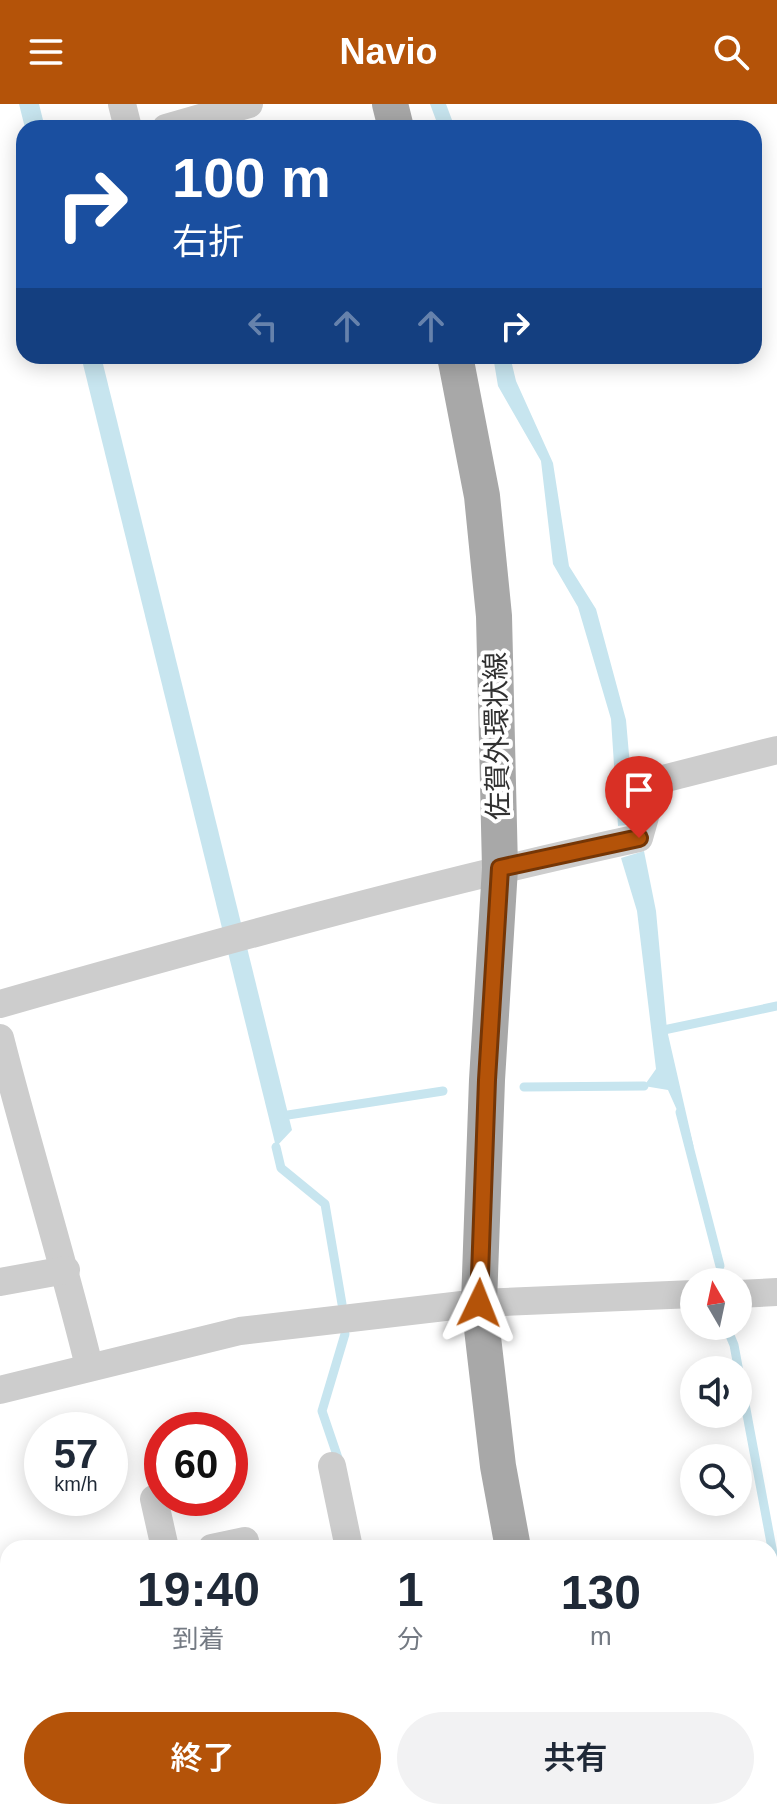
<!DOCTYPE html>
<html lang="ja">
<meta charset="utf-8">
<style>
:root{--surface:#fff;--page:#f2f2f3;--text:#1f2937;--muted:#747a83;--accent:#b45309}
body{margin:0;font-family:Helvetica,"Noto Sans JP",sans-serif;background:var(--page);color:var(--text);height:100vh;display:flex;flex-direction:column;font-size:30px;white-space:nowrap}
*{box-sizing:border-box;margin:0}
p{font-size:26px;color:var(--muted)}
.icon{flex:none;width:44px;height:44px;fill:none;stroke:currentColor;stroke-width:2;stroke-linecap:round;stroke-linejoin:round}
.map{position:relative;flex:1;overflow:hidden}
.drawer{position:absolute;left:0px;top:1436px;width:778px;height:280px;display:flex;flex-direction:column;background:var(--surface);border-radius:24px 24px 0 0;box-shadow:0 4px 20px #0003}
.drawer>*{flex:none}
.top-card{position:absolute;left:16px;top:16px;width:746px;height:244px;border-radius:24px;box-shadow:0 4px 20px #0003;background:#1a4fa0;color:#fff;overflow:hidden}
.needle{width:52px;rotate:351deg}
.controls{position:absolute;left:680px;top:1164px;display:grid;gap:16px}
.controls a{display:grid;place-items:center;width:72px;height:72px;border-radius:50%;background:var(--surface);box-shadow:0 4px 20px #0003;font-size:40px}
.speed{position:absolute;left:24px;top:1308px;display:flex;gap:16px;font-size:40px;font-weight:700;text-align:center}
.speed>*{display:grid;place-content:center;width:104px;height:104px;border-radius:50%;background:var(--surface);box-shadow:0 4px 20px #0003;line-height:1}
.speed small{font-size:20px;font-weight:400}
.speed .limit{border:12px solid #d22;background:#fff;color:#111}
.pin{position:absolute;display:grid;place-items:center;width:68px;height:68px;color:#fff;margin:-82px -34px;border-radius:50% 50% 50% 0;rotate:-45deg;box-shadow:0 0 8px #0007}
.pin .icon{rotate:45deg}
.me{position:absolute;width:88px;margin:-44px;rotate:2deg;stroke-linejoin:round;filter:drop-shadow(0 0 6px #0008)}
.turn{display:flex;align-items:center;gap:28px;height:168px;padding:0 24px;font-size:36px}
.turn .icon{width:104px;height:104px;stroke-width:2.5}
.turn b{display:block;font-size:56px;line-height:68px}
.lanes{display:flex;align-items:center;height:76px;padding:0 24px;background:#0003;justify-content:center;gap:40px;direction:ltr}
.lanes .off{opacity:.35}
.eta{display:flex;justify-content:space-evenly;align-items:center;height:136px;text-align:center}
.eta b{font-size:48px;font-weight:600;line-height:56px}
.action{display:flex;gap:16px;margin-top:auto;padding:16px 24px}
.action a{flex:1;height:92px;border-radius:48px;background:var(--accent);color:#fff;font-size:32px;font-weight:600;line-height:92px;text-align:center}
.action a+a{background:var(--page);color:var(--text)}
header{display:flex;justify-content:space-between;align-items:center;height:104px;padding:0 24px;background:var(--accent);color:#fff;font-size:36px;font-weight:600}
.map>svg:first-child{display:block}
</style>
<header><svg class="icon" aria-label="menu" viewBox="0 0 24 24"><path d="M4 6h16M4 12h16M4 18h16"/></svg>Navio<svg class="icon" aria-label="search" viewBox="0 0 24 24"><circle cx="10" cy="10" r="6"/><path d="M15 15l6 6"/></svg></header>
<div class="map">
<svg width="777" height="1716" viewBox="0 0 777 1716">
<rect width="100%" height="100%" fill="#fff"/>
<!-- water -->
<g fill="#c7e5ef">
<polygon points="19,0 39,0 45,24 25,24"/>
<polygon points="430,0 446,0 455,24 439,24"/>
<polygon points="81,252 101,252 292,1026 276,1043"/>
<polygon points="493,252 510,252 516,277 553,359 569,462 596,505 626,616 635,720 618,722 611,615 578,503 553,460 541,357 498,282"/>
<polygon points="644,747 656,807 667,926 694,1044 668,986 644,982 656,965 637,807 621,754"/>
</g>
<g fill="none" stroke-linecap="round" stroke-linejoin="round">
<!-- stream -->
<g stroke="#c7e5ef" stroke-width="9">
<polyline points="659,927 777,902"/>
<polyline points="524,983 644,982"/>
<polyline points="680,1008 720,1162"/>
<polyline points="288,1011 443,987"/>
<polyline points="276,1043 281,1064 325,1100 342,1200"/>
<polyline points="726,1222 734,1241 777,1471"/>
<polyline points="339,1357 322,1307 345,1230"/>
<polyline points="81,1716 110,1708"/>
</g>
<!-- minor -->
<g stroke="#cdcdcd" stroke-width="28">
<polyline points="122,0 128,24"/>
<polyline points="166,24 249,0"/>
<path d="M0,900C212,840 424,781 639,734L655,677L777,646"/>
<path d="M0,934C28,1044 62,1152 89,1262"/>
<polyline points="0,1178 66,1166"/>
<polyline points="738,1190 777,1188"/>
<polyline points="0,1286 240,1227 479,1199 694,1190"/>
<polyline points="332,1362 349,1444"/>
<polyline points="154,1395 165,1444"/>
<polyline points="212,1444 245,1437"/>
<polyline points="221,1708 224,1716"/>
</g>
<!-- major -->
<g stroke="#a8a8a8" stroke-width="36">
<polyline points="390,0 396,24"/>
<polyline points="455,252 482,392 494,512 500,764 487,976 479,1199 498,1362 513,1444"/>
<polyline points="561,1708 562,1716"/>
</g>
</g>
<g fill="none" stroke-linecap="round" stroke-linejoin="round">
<!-- route casing -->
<g stroke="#753606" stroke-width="20">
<polyline id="route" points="479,1199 487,976 500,764 639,734"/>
</g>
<!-- route -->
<use href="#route" stroke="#b45309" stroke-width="14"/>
</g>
<g text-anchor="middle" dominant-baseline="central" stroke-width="8" stroke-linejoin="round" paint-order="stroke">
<!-- street labels -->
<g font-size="28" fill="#303030" stroke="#fff">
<text transform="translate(497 632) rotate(-91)">佐賀外環状線</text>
</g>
</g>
</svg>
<div class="controls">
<a><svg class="needle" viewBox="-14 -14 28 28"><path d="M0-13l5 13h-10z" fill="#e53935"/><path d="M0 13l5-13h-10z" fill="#747a83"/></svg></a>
<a><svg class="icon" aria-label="sound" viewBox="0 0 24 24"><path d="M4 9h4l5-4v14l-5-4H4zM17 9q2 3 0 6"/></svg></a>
<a><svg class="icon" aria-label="search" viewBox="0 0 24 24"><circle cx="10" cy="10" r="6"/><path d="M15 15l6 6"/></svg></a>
</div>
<div class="speed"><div>57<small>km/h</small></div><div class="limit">60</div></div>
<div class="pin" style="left:639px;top:734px;background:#d93025"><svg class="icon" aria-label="arrive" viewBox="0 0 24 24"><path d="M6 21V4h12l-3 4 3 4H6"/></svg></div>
<svg class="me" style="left:479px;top:1199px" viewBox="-20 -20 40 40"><path d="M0-17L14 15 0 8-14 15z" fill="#b45309" stroke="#fff" stroke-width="4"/></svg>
<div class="top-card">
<div class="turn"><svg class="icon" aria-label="right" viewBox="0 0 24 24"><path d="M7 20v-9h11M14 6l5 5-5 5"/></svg><div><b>100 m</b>右折</div></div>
<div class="lanes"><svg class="icon off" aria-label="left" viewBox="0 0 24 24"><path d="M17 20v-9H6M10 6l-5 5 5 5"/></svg><svg class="icon off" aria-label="ahead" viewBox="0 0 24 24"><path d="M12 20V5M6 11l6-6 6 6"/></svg><svg class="icon off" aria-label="ahead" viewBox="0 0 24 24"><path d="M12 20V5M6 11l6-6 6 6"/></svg><svg class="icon" aria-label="right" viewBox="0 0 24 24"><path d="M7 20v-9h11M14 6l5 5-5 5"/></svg></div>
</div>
<section class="drawer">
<div class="eta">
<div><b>19:40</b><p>到着</p></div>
<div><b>1</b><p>分</p></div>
<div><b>130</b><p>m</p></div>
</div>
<div class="action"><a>終了</a><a>共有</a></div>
</section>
</div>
